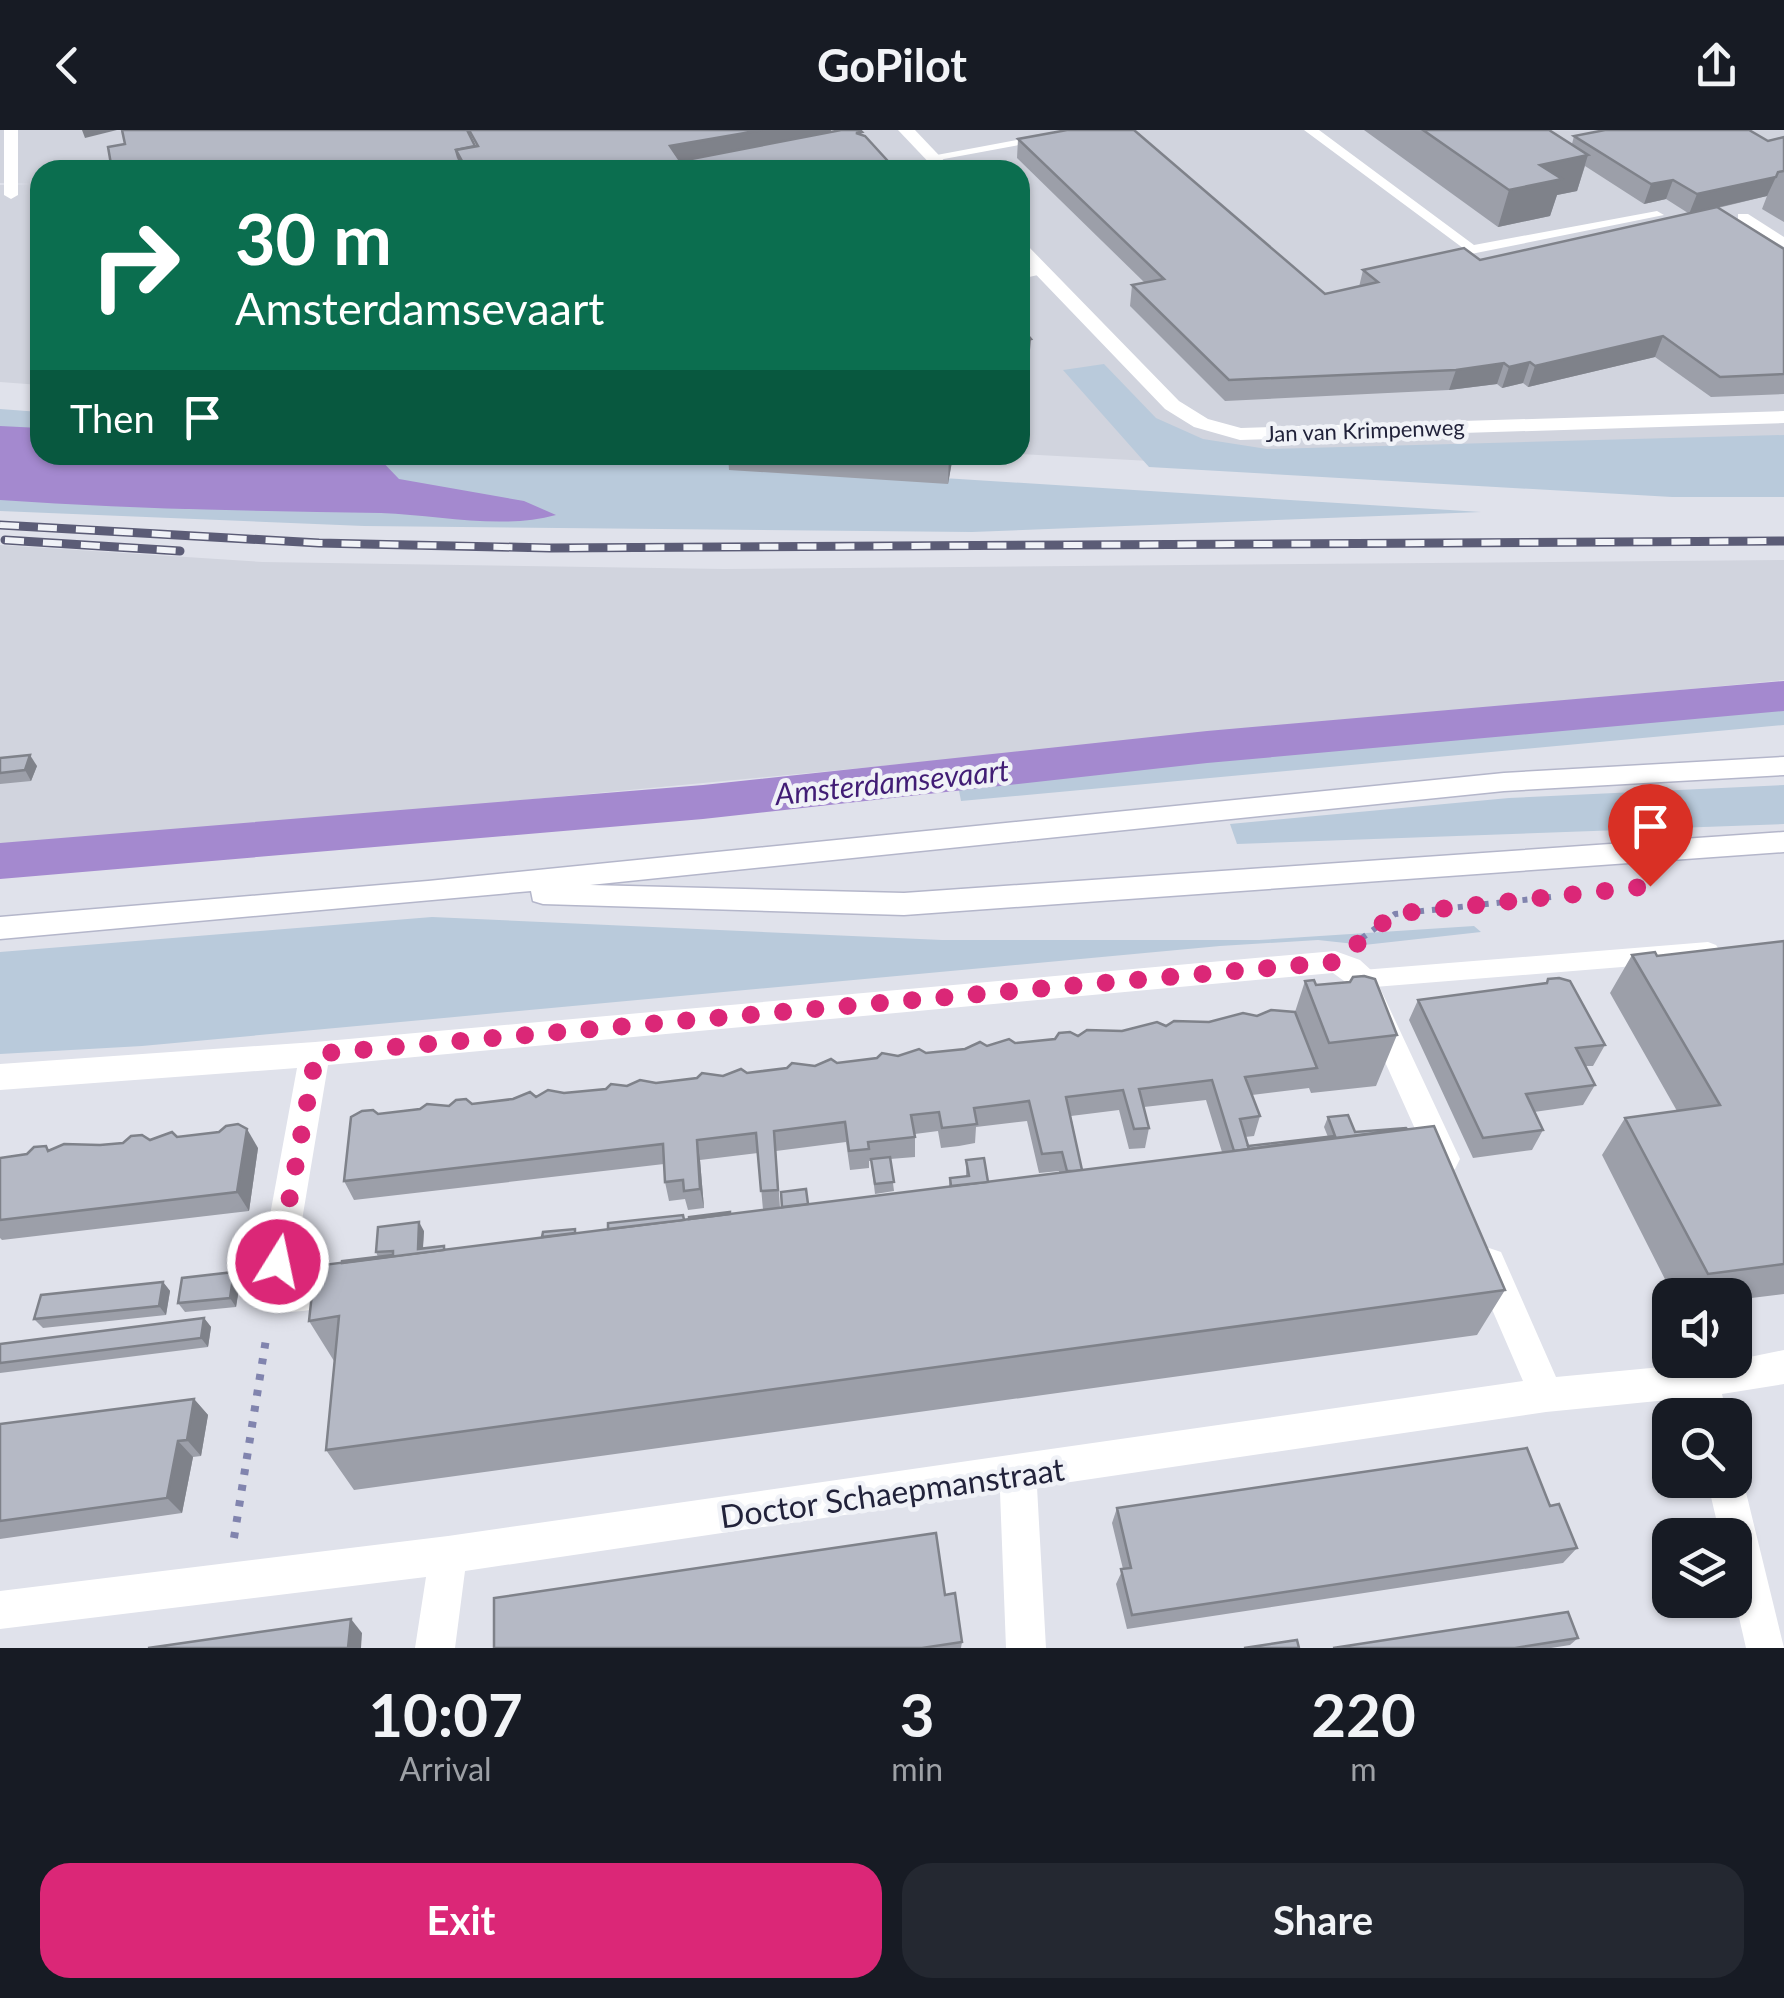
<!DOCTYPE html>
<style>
:root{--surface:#171b24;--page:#242831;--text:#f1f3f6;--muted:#9ea1a6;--accent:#db2777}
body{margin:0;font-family:Lato,sans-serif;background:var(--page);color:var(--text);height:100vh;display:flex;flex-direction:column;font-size:38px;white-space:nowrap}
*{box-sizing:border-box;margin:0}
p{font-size:32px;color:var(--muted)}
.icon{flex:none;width:55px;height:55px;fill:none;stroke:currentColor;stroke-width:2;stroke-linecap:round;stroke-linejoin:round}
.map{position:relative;height:1518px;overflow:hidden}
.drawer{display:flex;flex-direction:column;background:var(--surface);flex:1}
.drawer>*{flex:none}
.banner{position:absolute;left:30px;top:30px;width:1000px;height:305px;border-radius:30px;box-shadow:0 2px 8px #0004;background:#0b6e4f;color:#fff;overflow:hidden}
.tools{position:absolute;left:1652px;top:1148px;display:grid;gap:20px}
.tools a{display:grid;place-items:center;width:100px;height:100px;border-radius:20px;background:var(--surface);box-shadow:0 2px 8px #0004;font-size:50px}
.pin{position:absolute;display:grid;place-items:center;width:85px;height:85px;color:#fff;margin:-102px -42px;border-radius:50% 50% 50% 0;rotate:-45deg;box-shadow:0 0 10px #0007}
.pin .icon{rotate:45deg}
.me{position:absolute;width:110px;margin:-55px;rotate:10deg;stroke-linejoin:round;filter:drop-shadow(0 0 8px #0008)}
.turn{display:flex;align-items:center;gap:35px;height:210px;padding:0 40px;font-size:45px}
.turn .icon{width:130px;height:130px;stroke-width:2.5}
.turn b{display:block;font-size:70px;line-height:85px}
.then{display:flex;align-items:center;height:95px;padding:0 40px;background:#0003;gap:20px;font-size:38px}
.eta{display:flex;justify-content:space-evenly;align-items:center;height:170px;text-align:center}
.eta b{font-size:60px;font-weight:700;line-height:70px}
.cta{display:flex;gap:20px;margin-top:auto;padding:20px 40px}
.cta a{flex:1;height:115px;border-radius:30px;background:var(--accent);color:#fff;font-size:40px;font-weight:700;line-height:115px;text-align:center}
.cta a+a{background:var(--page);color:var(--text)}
header{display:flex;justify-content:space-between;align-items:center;height:130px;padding:0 40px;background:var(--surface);font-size:45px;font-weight:700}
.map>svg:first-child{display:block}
</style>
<header><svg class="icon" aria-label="back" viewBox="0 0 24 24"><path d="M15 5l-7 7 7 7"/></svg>GoPilot<svg class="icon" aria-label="share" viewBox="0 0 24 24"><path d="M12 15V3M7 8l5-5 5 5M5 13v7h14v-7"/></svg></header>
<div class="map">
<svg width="1784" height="1518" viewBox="0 0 1784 1518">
<rect width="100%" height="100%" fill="#e0e2eb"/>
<!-- built -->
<g fill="#d1d4de">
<polygon points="0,0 1784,0 1784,328 1243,336 1020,324 1020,40 40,40 40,255 0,252 0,55 32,54 0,53"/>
<polygon points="0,415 262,432 724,439 1784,430 1784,550 0,720"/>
</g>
<!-- green -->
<g fill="#b9cadb">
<polygon points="1104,234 1156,288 1203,309 1267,319 1784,305 1784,367 1672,367 1149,337 1063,240"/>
<polygon points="0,279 40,282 40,325 671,325 724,328 722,334 1481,382 972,402 364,396 0,381"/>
<polygon points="1784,564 1784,595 961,671 955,640"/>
<polygon points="1784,655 1784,694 1237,714 1230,694 1509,668"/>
<polygon points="432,787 942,810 1259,810 1474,796 1481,802 1364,815 1318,810 1220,816 142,916 0,924 0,822"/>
</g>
<!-- water -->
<path fill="#a489cf" d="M0,296L40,298V325H376L399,349L524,371L556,385C501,400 438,385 381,383C254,381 127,379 0,370Z"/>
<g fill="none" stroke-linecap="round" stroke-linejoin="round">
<!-- canal -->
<polygon fill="#a489cf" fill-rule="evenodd" points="1784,551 1784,581 1207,633 703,689 0,749 0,713 703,655 1207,601"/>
<!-- secondary casing -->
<g stroke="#b4b6ca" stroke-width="3">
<polygon id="secondary" points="1784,627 1784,645 1504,661 590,755 904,763 1784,702 1784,722 904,785 543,774 533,771 531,761 0,809 0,787 428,751 1504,643"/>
</g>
<!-- path-far1 -->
<polyline stroke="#8184ae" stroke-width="6" stroke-dasharray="5 8" stroke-linecap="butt" points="1362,808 1395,784 1551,767"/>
<!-- path -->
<polyline stroke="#8184ae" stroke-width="8" stroke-dasharray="6 10" stroke-linecap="butt" points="234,1408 267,1203"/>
<!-- service -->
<g fill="#fff" fill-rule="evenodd">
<polygon points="4,0 18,0 18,65 11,69 4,65"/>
<polygon points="1070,0 1100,0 933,31 926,27"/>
<polygon points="1304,0 1319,0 1474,115 1657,81 1664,85 1471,124"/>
<polygon points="1738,84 1748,84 1784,107 1784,117 1738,90"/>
<polygon points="1042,136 1047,137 1047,143 1020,149 1020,141"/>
<polygon points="1708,812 1716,815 1720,821 1716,827 1708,830 1362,858 1354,856 1350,849 1354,842 1362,840"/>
</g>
<!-- minor -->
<g fill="#fff" fill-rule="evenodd">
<polygon points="898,0 915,0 953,40 936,40"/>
<polygon points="1020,113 1026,114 1179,271 1208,289 1241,298 1784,281 1784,293 1240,310 1194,297 1165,279 1020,128"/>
<path d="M1335,821L1360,830L1372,841L1460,1029L1455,1039L1444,1043L1433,1039L1351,856L1333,843L328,935L292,1150L325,1146L337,1151L342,1162L337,1173C315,1181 282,1186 260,1178L255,1167L297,938L0,960V934L315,912Z"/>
<polygon points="1489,1118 1501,1122 1556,1247 1735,1230 1784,1220 1784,1254 1722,1264 1727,1285 1691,1285 1688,1268 1546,1282 1037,1357 1046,1518 1006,1518 1000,1362 465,1441 455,1518 415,1518 426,1447 0,1499 0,1461 448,1406 1523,1251 1472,1133 1477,1122"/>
<polygon points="1735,1336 1743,1350 1784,1518 1746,1518 1735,1470 1735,1405 1720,1405 1707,1350 1735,1350"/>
</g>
<!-- secondary -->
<use href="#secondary" fill="#fff" fill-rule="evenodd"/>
<!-- rail casing -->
<g stroke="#5b5c76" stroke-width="9">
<g id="rail">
<polyline points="0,395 319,413 550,418 1784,411"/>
<polyline points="5,410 180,421"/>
</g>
</g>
<!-- rail -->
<use href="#rail" stroke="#f0f2f7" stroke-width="6" stroke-dasharray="19" stroke-linecap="butt"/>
</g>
<!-- wall -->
<g fill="#9c9fa9" fill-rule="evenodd">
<polygon points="1364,0 1549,0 1572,14 1574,6 1768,11 1784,7 1784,92 1762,79 1767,66 1718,78 1784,119 1784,264 1711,267 1655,227 1528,257 1523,253 1502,258 1497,254 1449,260 1225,271 1130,176 1132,155 1145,153 1017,28 1018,9 1325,164 1359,157 1363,140 1480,130 1688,83 1666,69 1644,74 1585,36 1577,61 1557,65 1550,86 1498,97"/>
<polygon points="728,325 965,325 964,333 952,332 948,354 729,340"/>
<polygon points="0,628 37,636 31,651 0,654"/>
<polygon points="1784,811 1784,1164 1735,1170 1735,1165 1673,1165 1602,1025 1625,988 1677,981 1610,863 1632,825 1657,826"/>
<polygon points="1548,849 1605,915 1593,936 1585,936 1595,955 1583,975 1534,982 1543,1000 1532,1020 1473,1028 1409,890 1418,870 1546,853"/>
<path d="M1305,851L1316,855L1397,905L1376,956L1311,963L1309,958L1252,965L1260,986L1254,1006L1245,1007L1248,1016L1328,1007L1324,997L1328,987L1355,1002L1505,1160L1477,1205L354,1360L326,1320L334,1231L309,1191L378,1127L376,1122L424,1101L423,1119L444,1116L446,1120L763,1080L758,1023L700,1030L704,1078L688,1080L685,1069L669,1071L665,1052L664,1034L354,1070L344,1051L378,984L1295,882ZM1206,970L1222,1022L1082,1040L1071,986L1119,980L1129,1019L1145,1018L1149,998L1144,977ZM1027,991L1039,1043L1059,1041V1043L988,1052L966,1030V1046L950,1048L949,1057L780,1078L776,1021L846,1012L850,1040L869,1038V1031H871L875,1064L894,1061L890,1029L915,1027V1004L938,1001L941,1018L959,1016L975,1013L976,997Z"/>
<polygon points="177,1007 258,1018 249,1081 2,1110 0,1108 0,1028 49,1021"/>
<polygon points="234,1142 240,1152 236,1177 185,1182 178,1173"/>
<polygon points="163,1152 170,1161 166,1185 43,1198 34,1189"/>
<polygon points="204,1188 211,1197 208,1217 0,1243 0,1214"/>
<polygon points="194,1269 208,1285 201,1326 193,1327 182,1383 0,1409 0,1294"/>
<polygon points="1550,1376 1577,1418 1563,1433 1127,1499 1116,1454 1123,1439 1112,1393 1117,1378"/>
<polygon points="945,1465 962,1512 961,1518 494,1518"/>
<polygon points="1578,1508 1570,1515 1551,1518 1333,1518"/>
</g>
<!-- shaded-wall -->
<g fill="#7f828a">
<polygon points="82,0 117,0 85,8"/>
<polygon points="762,0 831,0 831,14 740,40 671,40 670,16"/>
<polygon points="1588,25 1577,61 1557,65 1550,86 1498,97 1509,60 1540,35"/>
<polygon points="579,36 580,40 554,40"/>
<polygon points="1776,47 1767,66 1689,84 1697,64"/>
<polygon points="1673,50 1666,69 1644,74 1651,54"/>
<polygon points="1663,206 1655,227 1528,257 1535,236"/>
<polygon points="1031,209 1030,220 1020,222 1020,212"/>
<polygon points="1530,232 1523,253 1502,258 1509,237"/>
<polygon points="1504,233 1497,254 1449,260 1456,240"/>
<polygon points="949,325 953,325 948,354"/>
<polygon points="30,625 37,636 31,651 25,640"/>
<polygon points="247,999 258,1018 249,1081 237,1062"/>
<polygon points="697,1010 700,1030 704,1078 700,1059"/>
<polygon points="419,1092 424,1101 422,1129 418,1119"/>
<polygon points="234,1142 240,1152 236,1177 230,1168"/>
<polygon points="163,1152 170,1161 166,1185 159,1176"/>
<polygon points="204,1188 211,1197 208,1217 201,1208"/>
<polygon points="194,1269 208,1285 201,1326 187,1310"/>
<polygon points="178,1311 193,1327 182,1383 167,1368"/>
<polygon points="351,1489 362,1503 361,1518 348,1518"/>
</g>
<!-- building -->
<g fill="#b5b9c5" stroke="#7f828a" stroke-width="2.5">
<polygon points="122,0 467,0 475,16 456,20 458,27 464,40 112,40 108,17 125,14"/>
<polygon points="469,0 762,0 670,16 685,38 671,40 582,40 579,36 554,40 467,40 456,20 478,16"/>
<polygon points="841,0 860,0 862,2 856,3 865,6 896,40 686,40 681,31"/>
<polygon points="1067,0 1134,0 1325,164 1378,152 1363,140 1464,118 1480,130 1717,77 1784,119 1784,244 1720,247 1663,206 1535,236 1530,232 1509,237 1504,233 1456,240 1229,250 1132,155 1164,149 1018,9"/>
<polygon points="1423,0 1549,0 1588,25 1540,35 1562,49 1509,60"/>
<polygon points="1605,0 1749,0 1768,11 1784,7 1784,41 1778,42 1776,47 1697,64 1673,50 1651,54 1574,6"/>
<polygon points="1025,202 1031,209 1020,212 1020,203"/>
<polygon points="30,625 25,640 0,643 0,628"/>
<polygon points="1784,811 1784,1134 1708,1144 1625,988 1720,975 1632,825 1655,822 1657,826"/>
<polygon points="1364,846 1375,849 1397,905 1329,913 1305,851 1314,850 1316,855 1350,852 1353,847"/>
<polygon points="1559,848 1570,851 1605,915 1576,918 1595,955 1526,964 1543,1000 1483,1008 1418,870 1547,853 1548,849"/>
<polygon points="1271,880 1295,882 1317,938 1245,947 1260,986 1240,989 1249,1019 1234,1021 1212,950 1139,959 1149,998 1134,999 1123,960 1066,967 1082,1040 1076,1041 1067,1041 1062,1022 1042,1024 1029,971 974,978 977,994 960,996 942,998 939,982 911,985 915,1007 868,1012 869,1019 849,1021 845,992 774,1001 778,1060 761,1061 756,1003 697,1010 700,1059 684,1061 683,1050 665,1052 663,1014 344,1051 351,987 362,981 373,980 378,984 420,979 427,974 449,976 456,970 466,969 472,974 513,969 530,962 536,967 548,960 564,963 606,959 611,954 627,956 640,950 656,953 697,948 702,943 723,946 741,939 747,943 787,938 792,933 815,936 831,929 837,933 877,928 882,923 898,926 919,919 926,923 965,919 980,912 987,916 1009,909 1015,913 1055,909 1059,903 1070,902 1078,906 1087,900 1122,901 1157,892 1166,896 1174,891 1209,892 1243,883 1257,886"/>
<polygon points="1348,985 1355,1002 1406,998 1407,999 1249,1019 1248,1016 1335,1006 1328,987"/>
<polygon points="238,994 247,999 237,1062 0,1090 0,1028 27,1024 34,1017 46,1016 48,1021 64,1014 100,1015 123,1013 131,1006 142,1005 150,1010 172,1002 177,1007 219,1002 226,996"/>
<polygon points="1434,996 1505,1160 326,1320 339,1186 309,1191 315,1136"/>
<polygon points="890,1027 894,1052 875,1054 871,1029"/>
<polygon points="984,1028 988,1052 951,1056 950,1048 969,1046 966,1030"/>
<polygon points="806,1059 808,1074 782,1077 781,1062"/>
<polygon points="730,1082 730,1084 689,1089 689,1087"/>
<polygon points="683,1085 684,1090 608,1099 608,1093"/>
<polygon points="419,1092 418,1119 444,1116 444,1120 342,1133 342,1131 393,1125 393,1121 376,1122 378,1097"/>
<polygon points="575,1099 575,1103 542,1107 543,1102"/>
<polygon points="234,1142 230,1168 178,1173 182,1148"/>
<polygon points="163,1152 159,1176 34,1189 41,1165"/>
<polygon points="204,1188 201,1208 0,1233 0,1214"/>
<polygon points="194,1269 187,1310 178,1311 167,1368 0,1391 0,1294"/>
<polygon points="1527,1318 1550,1376 1559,1374 1577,1418 1132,1485 1121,1439 1131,1438 1117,1378"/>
<polygon points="936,1403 945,1465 955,1463 962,1512 922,1518 494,1518 494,1468"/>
<polygon points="1568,1482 1578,1508 1515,1518 1333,1518"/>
<polygon points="351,1489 348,1518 148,1518"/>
<polygon points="1297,1510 1299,1518 1244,1518"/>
</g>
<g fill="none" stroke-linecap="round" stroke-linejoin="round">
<!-- route -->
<polyline stroke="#db2777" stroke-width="18" stroke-dasharray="0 32.4" points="278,1132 316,924 1335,832 1394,784 1650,756"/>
</g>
<g text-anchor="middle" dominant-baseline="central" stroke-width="9" stroke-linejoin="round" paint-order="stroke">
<!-- far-street labels -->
<g font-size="22" fill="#21223a" stroke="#f0f2f7">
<text transform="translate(1365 300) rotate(-2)">Jan van Krimpenweg</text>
</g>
<!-- water labels -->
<g font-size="30" font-style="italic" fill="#411d75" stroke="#f0f2f7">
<text transform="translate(892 651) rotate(-6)">Amsterdamsevaart</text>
</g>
<!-- near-street labels -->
<g font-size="32" fill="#21223a" stroke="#f0f2f7">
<text transform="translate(892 1362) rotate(-8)">Doctor Schaepmanstraat</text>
</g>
</g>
</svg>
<div class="tools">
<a><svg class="icon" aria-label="sound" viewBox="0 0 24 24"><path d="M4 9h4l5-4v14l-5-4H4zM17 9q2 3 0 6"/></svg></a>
<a><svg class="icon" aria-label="search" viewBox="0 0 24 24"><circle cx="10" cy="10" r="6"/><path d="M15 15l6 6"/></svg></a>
<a><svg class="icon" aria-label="layers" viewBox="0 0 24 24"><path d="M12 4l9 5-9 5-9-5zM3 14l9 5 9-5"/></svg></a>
</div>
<div class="pin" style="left:1650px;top:756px;background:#d93025"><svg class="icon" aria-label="arrive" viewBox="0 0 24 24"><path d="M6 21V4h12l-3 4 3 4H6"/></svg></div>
<svg class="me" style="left:278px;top:1132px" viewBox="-20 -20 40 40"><circle r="17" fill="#db2777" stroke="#fff" stroke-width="3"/><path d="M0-11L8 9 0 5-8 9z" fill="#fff"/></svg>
<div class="banner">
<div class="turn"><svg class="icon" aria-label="right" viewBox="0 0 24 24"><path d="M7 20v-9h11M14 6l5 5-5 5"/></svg><div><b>30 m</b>Amsterdamsevaart</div></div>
<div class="then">Then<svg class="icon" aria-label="arrive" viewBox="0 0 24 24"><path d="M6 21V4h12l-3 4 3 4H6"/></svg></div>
</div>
</div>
<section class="drawer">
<div class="eta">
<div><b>10:07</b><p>Arrival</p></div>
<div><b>3</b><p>min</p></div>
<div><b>220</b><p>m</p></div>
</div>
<div class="cta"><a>Exit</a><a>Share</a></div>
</section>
